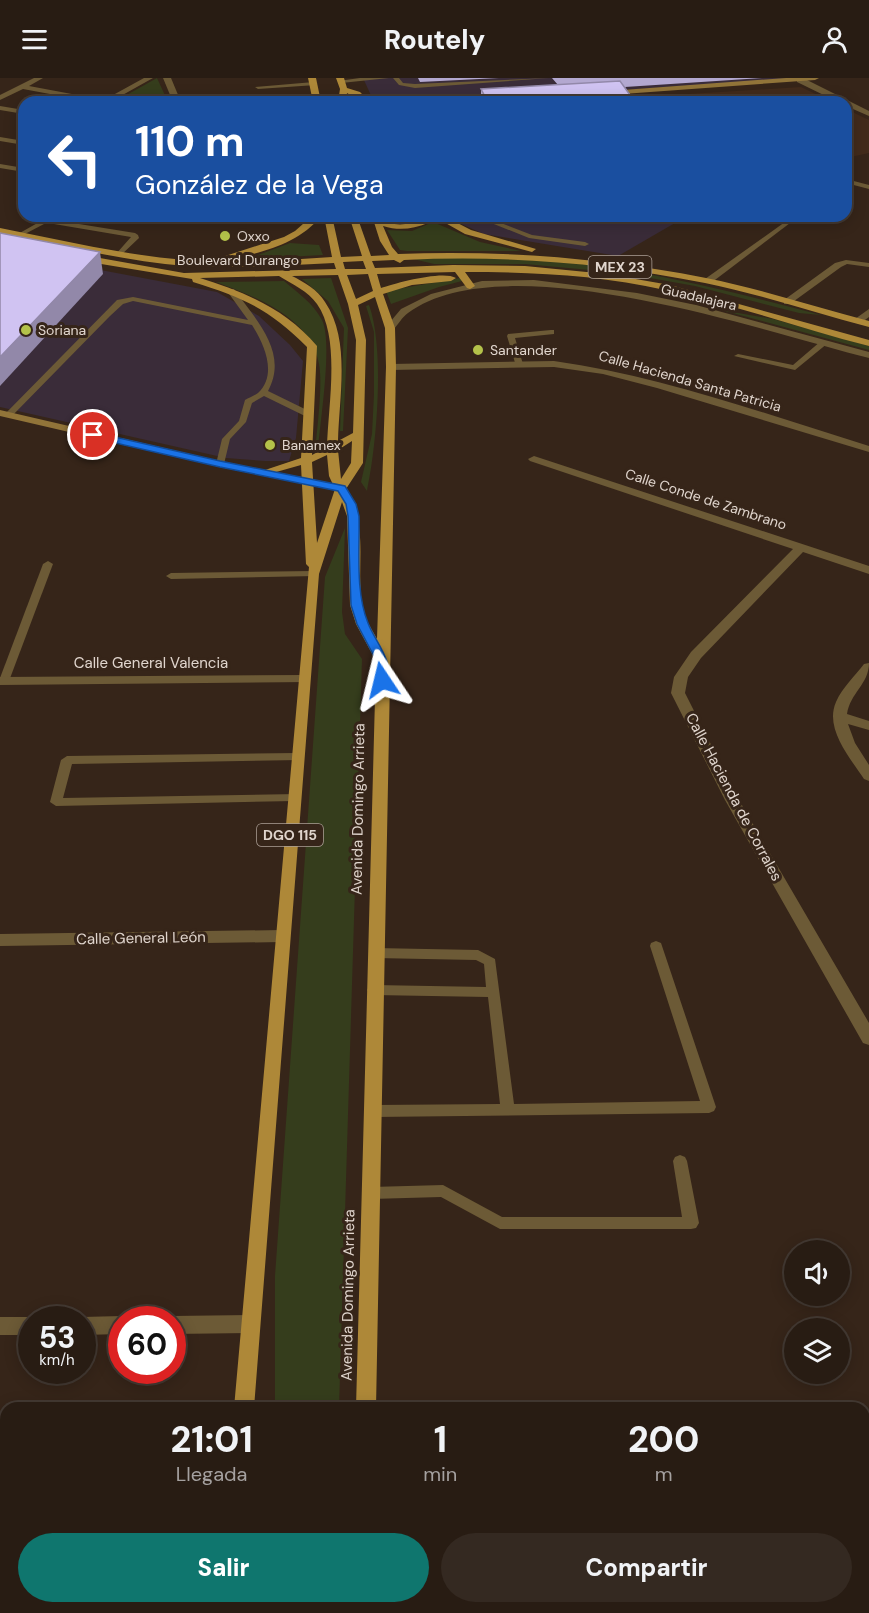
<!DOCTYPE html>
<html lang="es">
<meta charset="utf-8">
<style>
:root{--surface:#281c13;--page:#342921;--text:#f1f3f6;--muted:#a5a1a0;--line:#443a33;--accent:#0f766e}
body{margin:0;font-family:"DM Sans",sans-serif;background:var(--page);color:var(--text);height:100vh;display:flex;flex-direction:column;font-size:22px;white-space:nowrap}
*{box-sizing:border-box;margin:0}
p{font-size:20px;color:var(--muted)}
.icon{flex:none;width:33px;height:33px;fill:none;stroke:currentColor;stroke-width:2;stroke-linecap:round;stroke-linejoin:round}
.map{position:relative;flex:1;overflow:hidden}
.sheet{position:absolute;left:0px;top:1324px;width:870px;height:212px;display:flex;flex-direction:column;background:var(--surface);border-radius:18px 18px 0 0;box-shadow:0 3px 15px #0003,0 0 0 2px var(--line)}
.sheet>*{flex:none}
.hud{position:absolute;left:18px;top:18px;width:834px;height:126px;border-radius:18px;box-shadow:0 3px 15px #0003,0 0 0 2px var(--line);background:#1a4fa0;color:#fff;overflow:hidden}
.controls{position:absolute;left:784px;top:1162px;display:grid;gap:12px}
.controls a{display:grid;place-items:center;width:66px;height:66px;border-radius:50%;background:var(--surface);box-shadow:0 3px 15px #0003,0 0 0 2px var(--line);font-size:30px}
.speed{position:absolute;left:18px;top:1228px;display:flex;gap:12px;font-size:30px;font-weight:700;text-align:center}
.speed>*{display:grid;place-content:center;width:78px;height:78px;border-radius:50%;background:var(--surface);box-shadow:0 3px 15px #0003,0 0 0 2px var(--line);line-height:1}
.speed small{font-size:15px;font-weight:400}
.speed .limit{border:9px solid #d22;background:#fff;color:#111}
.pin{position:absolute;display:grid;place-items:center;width:51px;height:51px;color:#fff;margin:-26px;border:3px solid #fff;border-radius:50%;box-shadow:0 2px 6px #0007}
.me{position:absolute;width:66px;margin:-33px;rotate:350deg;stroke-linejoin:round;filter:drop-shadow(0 0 4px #0008)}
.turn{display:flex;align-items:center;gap:21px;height:126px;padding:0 18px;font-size:27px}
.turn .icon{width:78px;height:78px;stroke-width:2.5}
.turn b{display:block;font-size:42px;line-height:51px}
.eta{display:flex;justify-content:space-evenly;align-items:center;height:102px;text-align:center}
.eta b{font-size:36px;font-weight:800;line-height:42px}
.cta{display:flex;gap:12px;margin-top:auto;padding:12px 18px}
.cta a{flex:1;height:69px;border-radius:36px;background:var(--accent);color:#fff;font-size:24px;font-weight:800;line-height:69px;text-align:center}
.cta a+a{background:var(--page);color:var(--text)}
header{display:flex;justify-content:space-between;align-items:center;height:78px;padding:0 18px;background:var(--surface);font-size:27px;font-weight:800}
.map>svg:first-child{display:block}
</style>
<header><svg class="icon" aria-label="menu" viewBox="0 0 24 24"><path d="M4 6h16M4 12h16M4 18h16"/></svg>Routely<svg class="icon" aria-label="person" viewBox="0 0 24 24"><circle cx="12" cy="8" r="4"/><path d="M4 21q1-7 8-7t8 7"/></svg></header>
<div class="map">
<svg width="869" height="1535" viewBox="0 0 869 1535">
<rect width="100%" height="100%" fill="#362519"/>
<!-- commercial -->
<g fill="#3a2c39">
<polygon points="363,0 803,0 443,24 374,24"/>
<polygon points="443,138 687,138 618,178 484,156"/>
<polygon points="0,173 217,214 259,238 290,267 303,283 296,360 289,383 265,383 226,380 0,329"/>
</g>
<!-- built -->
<g fill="#422b1b">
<polygon points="801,9 832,24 627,24 624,20"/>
<polygon points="846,31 869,42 869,75 846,80"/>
</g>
<!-- green -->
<g fill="#353d1c">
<polygon points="157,0 168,24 146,24 123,19"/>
<polygon points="433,144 480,164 521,173 407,173 400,172 387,152 412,153"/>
<polygon points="290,165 319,167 323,177 232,182 258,177"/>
<path d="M459,179C508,181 557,182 606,189C679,200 749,218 821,237L799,235L695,208L622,195L525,186H434L409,180Z"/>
<polygon points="331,200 348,250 343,353 340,353 344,250 328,223 302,201"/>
<polygon points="460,200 462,203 439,209 391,226 386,213"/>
<path d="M284,203C298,215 313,225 322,242C333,264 320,344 318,372L315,374C317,351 323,306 319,286C310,239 256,219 216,204Z"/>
<path d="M369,227C385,271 377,367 367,413L361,404L372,356L374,316V254L366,228Z"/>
<polygon points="721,232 773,241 869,268 869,272"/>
<polygon points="345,450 342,534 345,556 362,581 339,1330 275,1330 275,1198 325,499"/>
</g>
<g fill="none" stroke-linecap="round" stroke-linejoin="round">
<!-- lane -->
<g fill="#6c5a36" fill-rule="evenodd">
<polygon points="360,0 389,0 341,5 338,3"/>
<polygon points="393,0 399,0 403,5 415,6 549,0 415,10 399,7"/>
<polygon points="314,4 316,7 258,11 255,9"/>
<polygon points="846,101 869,107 869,111 846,105"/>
<polygon points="474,138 483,138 532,157 585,164 589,166 585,168 529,160"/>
<polygon points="54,142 135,155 138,157 139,160 120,178 116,176 131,159 54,146 44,146 23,157 18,156 41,143"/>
<polygon points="785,144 790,145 711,205 705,205 705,201"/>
<polygon points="846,182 869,185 869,189 847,186 841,189 790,226 784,226 784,222 835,185"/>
<path d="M228,211H234C256,242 289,274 268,313L313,335V339H307L264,318L252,325L246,344L230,361L224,386L220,389L217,388L216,386L222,361L239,343L245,322C249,320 254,318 258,315C278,296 264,266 252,247L133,223L123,226L110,238L11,339L4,337L117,222L133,219L248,242L227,213Z"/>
<polygon points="551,252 554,252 554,256 515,260 523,286 516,288 507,258 508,256"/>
<polygon points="821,263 828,265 795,292 734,278 738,276 793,287"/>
<polygon points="48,483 53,486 9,603 8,605 0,605 0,600 43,486"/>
<polygon points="313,493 318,496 316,498 171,501 166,498 171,495"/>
<polygon points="296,675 302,679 300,682 72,686 63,720 298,716 300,719 298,722 294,723 56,728 50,724 61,682 67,678"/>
<polygon points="656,863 661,865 662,868 716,1029 714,1033 709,1035 374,1039 369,1037 367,1033 369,1029 374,1027 500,1026 488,919 374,917 369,915 367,912 369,909 374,907 486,909 484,886 476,882 375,880 370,878 369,875 370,872 375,870 478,872 495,881 514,1026 700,1023 650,868 651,865"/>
<polygon points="680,1077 685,1079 687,1083 699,1145 696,1150 691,1151 500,1151 441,1119 371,1121 366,1119 364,1115 366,1111 371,1109 443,1107 502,1139 682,1139 673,1083 675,1079"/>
</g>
<!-- street -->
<g fill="#6c5a36" fill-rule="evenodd">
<polygon points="34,0 43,0 29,8 104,22 144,0 153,0 110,24 93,24 23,11 0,22 0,17"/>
<polygon points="163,0 171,0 181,24 173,24"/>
<polygon points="797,0 803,0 869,33 869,38 846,28 846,24 838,24 797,4"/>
<polygon points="0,28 24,32 24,36 0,32"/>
<polygon points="0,59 24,63 24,67 0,63"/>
<polygon points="0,86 24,90 24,94 0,90"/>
<path d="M534,202L637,215L696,227L869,274V280C762,253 504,164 408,235C402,239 398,247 393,252L385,250L401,231L431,216L482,203Z"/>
<polygon points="869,231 869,239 861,245 855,245 855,241"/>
<path d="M554,283C662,298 765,336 869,368V374L657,310L603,296L554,289L391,292L386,289L391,286Z"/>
<polygon points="534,378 869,488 869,496 803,474 701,580 688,599 685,615 739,722 869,945 869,967 863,965 725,722 671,615 674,599 691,574 793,471 530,383 528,381"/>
<path d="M869,585C869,606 850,615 847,636L869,643V652L848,646L855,665L869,687V703L864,701C851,681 824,651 836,624C842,610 855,598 864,586Z"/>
<polygon points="303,597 310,601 308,604 0,607 0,599"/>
<polygon points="282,852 288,854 290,858 288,862 282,864 0,868 0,856"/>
<polygon points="250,1237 257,1240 260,1246 257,1252 250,1255 172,1256 172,1242 164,1242 172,1238"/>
<polygon points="122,1238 130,1242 122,1242 122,1256 82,1257 82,1242 75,1242 82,1239"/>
<polygon points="0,1239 32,1239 39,1242 32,1242 32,1257 0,1257"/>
</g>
<!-- secondary -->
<g fill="#917439" fill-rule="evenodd">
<polygon points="786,0 819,0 815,2 609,17 605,15 609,13"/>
<polygon points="499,20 502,24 462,24 466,22"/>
<polygon points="0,332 220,383 341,407 347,410 341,413 220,389 0,338"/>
</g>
<!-- primary -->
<g fill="#ae8838" fill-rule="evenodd">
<polygon points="308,0 316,0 321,24 313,24"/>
<polygon points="336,0 344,0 347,10 360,14 370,24 362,24 347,15 346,24 338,24 340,11"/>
<path d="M312,138H321C297,168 258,175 223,183L219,180L284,159L295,153Z"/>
<path d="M324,138H332L341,179L362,178L349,138H357L371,178L389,177L380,163L372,138H380C390,150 408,147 421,142L422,138H430L428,145C413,151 399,153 383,148L392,169L398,176C502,172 604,180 706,200C761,211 815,229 869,243V249C814,235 760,216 705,205C606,185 505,177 404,182L400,185L394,182L372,183L375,190L453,187L525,188L607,196L670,207L869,262V268C801,251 734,226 665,212C599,197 532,194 465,194L475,208L470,211L467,210L455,194L377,196L381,210C396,205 443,192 456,200L451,203L412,207L383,216L395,250L396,289L376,1330H356L376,583L356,546L350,527L347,438L342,424L319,496L254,1330H234L309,489L306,486L301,387L262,398L256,395L301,380L307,269C269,231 244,220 193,204L192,201L83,183L79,180L83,177L184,195L336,191L334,185C285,187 235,191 186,188C124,183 61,167 0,156V150C61,162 123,177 185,182C234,186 284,182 332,179ZM363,183L366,191H345L343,184ZM368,196L373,213L356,221L347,197ZM338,197L348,226L356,262L353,355L338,363C339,319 351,262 325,224C318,212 304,204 292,198ZM279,198C292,206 308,213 317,226C341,260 328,328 327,369L312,377L317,268C286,231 245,214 200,200ZM375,219L385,250L386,289L377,561C371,550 364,539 362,527C356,485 369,450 346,411L363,385L366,262L358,227ZM352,363L351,385L341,401L338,372ZM327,377L329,398L335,411L317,465L312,384Z"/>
<polygon points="433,138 444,138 471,152 536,171 532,174 465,156"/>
<rect x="219" y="1530" width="22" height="5"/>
<rect x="351" y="1530" width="22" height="5"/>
</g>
</g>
<!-- wall -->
<g fill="#b3a8d0">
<polygon points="418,0 499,0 420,4"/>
<polygon points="552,0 762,0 625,9 635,24 481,24 481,11 558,7"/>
<polygon points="523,138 546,138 524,139"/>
</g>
<!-- shaded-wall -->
<polygon fill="#9288a9" points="100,174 103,196 0,308 0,279"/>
<!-- building -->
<g fill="#d0c3f2" stroke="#9288a9" stroke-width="1.5">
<polygon points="620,3 635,24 488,24 481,11"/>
<polygon points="0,155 100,174 0,279"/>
</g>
<!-- route -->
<path fill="#1a73e8" stroke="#114b97" stroke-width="1.5" d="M93,354L220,383L345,408L356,426L359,438C360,472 355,513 368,545C375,564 395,583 386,605H378L376,602V582L357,546L351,527L348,438L346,426L338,413L220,389L89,359V355Z"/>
<!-- markers -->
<g fill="#b4c24a" stroke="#362519" stroke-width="2">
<circle cx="225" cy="158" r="6"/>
<circle cx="26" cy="252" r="6"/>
<circle cx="478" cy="272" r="6"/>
<circle cx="270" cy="367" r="6"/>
</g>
<g text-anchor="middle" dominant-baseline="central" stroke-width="6" stroke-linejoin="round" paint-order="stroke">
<!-- far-poi labels -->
<g font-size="14" fill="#e0d5cd" stroke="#362519" text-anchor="start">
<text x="237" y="158">Oxxo</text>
<text x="38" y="252">Soriana</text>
<text x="490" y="272">Santander</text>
<text x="282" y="367">Banamex</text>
</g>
<!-- far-street labels -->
<g font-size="14" fill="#e0d5cd" stroke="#362519">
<text x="238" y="182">Boulevard Durango</text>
<text transform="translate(699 219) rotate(13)">Guadalajara</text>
<text transform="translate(690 303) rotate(16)">Calle Hacienda Santa Patricia</text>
<text transform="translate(706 421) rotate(18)">Calle Conde de Zambrano</text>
</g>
<!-- shield labels -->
<g fill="#362519" stroke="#ada097" stroke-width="1.5">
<rect x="588.5" y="178" width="63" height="22" rx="4.5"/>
<rect x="257" y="746" width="66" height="22" rx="4.5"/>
</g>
<g font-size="14" font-weight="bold" fill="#e0d5cd">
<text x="620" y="189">MEX 23</text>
<text x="290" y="757">DGO 115</text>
</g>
<!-- street labels -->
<g font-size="15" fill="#e0d5cd" stroke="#362519">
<text x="151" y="585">Calle General Valencia</text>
<text transform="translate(734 719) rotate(62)">Calle Hacienda de Corrales</text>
<text transform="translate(358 731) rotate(-89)">Avenida Domingo Arrieta</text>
<text transform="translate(141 860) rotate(-1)">Calle General León</text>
<text transform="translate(348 1217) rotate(-89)">Avenida Domingo Arrieta</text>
</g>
</g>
</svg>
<div class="controls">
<a><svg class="icon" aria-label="sound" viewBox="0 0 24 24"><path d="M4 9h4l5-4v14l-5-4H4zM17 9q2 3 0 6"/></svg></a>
<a><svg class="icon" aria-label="layers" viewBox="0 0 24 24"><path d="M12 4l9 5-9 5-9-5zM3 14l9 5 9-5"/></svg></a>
</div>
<div class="speed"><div>53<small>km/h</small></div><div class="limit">60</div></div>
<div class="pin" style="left:93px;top:357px;background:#d93025"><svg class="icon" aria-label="arrive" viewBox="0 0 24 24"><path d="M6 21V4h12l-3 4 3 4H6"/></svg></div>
<svg class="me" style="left:382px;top:602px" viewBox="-20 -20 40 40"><path d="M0-17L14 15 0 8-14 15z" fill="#1a73e8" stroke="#fff" stroke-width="4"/></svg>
<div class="hud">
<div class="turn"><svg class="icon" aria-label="left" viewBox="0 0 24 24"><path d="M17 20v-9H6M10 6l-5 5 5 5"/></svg><div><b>110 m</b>González de la Vega</div></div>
</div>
<section class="sheet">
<div class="eta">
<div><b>21:01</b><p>Llegada</p></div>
<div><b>1</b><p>min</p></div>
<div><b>200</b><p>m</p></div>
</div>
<div class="cta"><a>Salir</a><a>Compartir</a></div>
</section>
</div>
